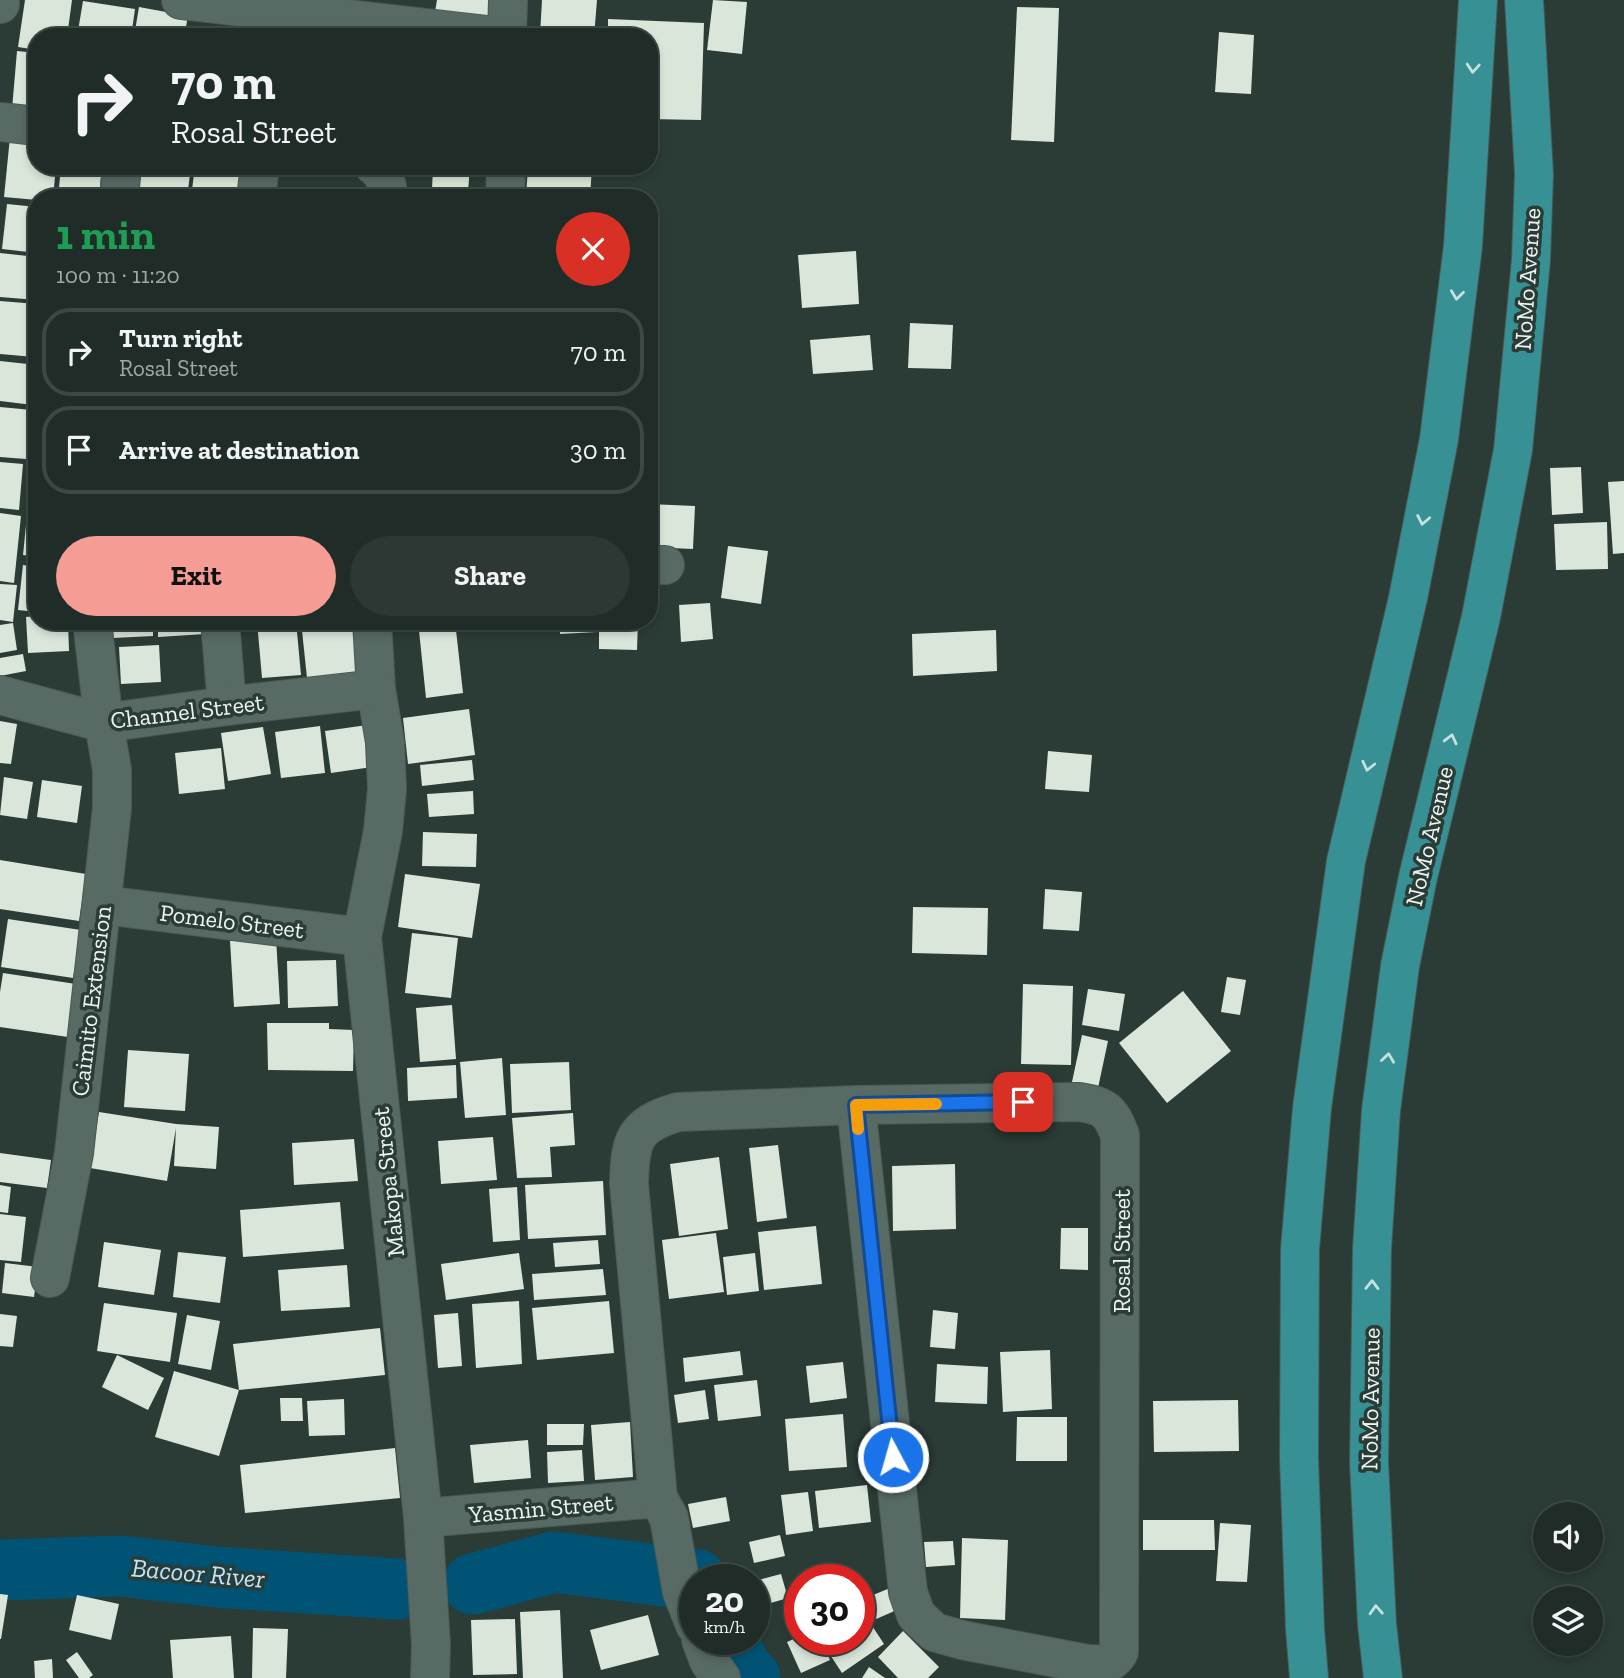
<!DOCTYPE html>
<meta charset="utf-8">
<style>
:root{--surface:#202c28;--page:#2d3834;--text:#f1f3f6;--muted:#a2a7a8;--line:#3d4845;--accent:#f59c95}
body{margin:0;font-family:"Zilla Slab",serif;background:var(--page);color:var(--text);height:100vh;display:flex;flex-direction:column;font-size:26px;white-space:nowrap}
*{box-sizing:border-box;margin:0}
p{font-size:23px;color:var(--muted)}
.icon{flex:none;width:38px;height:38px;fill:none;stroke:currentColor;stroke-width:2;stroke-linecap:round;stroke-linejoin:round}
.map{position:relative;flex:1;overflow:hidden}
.side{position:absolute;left:28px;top:189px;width:630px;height:441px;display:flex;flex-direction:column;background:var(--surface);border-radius:28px;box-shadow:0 4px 10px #0003,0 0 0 2px var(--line)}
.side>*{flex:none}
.banner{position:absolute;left:28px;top:28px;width:630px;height:147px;border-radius:28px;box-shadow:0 4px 10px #0003,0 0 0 2px var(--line);background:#202c28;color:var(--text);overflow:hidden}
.fabs{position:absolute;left:1533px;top:1502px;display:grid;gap:14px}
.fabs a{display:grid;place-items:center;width:70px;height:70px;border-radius:50%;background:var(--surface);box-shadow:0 4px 10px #0003,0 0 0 2px var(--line);font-size:35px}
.speed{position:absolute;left:679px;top:1564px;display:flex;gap:14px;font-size:35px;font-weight:700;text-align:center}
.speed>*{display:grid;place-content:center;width:91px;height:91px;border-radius:50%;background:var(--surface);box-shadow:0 4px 10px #0003,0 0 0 2px var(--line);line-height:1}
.speed small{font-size:18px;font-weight:400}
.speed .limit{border:10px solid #d22;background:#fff;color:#111}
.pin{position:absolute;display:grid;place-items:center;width:60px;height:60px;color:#fff;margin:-30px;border-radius:14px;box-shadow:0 4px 10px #0006}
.me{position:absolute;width:77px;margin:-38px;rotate:354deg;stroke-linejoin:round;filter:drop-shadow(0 0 5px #0008)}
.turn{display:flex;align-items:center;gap:24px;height:147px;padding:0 28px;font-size:32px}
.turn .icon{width:91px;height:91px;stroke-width:2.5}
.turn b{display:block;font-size:49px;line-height:60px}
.round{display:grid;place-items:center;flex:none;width:74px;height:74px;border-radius:37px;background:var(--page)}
.summary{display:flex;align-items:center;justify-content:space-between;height:119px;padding:0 28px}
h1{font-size:42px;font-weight:700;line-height:52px;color:#1e9e55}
.action{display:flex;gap:14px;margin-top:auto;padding:14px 28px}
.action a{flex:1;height:80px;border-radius:42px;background:var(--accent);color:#111;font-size:28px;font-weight:700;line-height:80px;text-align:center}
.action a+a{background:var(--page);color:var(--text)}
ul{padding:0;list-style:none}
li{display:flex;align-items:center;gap:21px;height:88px;margin:0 14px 10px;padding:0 14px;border:4px solid var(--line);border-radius:28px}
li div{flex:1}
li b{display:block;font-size:26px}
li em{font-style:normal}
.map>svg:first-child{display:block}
</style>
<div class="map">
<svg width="1624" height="1678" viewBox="0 0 1624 1678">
<rect width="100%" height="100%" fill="#2b3b36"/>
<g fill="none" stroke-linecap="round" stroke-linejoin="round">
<!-- river -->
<g stroke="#005374" stroke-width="61">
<polyline points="0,1570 121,1566 216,1577 397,1589"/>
<polyline points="473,1584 554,1562 697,1580"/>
<polyline points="727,1640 742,1670 750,1678"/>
</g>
</g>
<!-- building -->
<g fill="#d9e6d9">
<polygon points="25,0 72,0 67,37 37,37 37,50 18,47"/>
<polygon points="437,0 495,0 493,19 435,12"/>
<polygon points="542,0 597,0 594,37 540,35"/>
<polygon points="713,0 747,2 742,54 707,50"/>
<polygon points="83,1 135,9 131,37 77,37"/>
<polygon points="139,7 188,16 184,37 134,37"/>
<polygon points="1017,7 1059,8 1054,142 1011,140"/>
<polygon points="608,19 704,23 701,120 649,119 649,37 608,37"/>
<polygon points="1219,32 1254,35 1251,94 1215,92"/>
<polygon points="17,51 37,53 37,111 12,109"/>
<polygon points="10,137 37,140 37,166 56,166 53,198 37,198 37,200 4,197"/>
<polygon points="61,166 102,166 99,198 58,198"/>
<polygon points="139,166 191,166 187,198 135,198"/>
<polygon points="195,166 246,166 242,198 191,198"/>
<polygon points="433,166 470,166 468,192 432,190"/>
<polygon points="528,166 592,166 590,198 526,198"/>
<polygon points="332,189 376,194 376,198 331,198"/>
<polygon points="7,204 37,207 37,253 2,249"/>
<polygon points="856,251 859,304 802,308 798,255"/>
<polygon points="0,253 37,257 37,300 0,297"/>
<polygon points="0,301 37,304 34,357 0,354"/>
<polygon points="910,323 953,325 951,369 908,368"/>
<polygon points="870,335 873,370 813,374 810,340"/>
<polygon points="0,361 37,365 33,405 0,401"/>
<polygon points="0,407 32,410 26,459 0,457"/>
<polygon points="0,462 23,464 19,510 0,508"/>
<polygon points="31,465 37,465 37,510 27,509"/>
<polygon points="1581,467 1583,513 1552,515 1550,468"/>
<polygon points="1624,481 1624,553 1613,554 1608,482"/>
<polygon points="649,504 695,506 693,549 649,547"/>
<polygon points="0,513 21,516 14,583 0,581"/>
<polygon points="27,515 37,516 37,557 23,555"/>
<polygon points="1607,522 1608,569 1556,570 1554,524"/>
<polygon points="728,546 768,551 761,604 721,598"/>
<polygon points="23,565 37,567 37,612 18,610"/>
<polygon points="0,584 17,585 13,622 0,620"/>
<polygon points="710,603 713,639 681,642 679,605"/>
<polygon points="37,616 37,621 68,621 69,651 28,653 26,617"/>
<polygon points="112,621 153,621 153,636 113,638"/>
<polygon points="158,621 204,621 205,634 158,637"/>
<polygon points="257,621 296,621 301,675 262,678"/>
<polygon points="301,621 352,621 358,673 307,678"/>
<polygon points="418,621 455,621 463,693 426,698"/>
<polygon points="486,621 514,621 509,631"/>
<polygon points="560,621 597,621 597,632 560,634"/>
<polygon points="599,621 638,621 637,650 599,649"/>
<polygon points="13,623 17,650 0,653 0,625"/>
<polygon points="996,630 997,671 913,676 912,634"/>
<polygon points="159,645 161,682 121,684 119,647"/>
<polygon points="23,654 26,671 0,676 0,658"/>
<polygon points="469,709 475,755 408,764 403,718"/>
<polygon points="0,721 17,724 11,764 0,763"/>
<polygon points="367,725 372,767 331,773 325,731"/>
<polygon points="320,726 325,773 281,778 275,732"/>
<polygon points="263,727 271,774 228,781 221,733"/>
<polygon points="221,748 225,789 179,794 175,753"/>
<polygon points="1048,751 1092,755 1089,792 1045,789"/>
<polygon points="472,760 474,780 422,786 420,765"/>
<polygon points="4,777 33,782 27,819 0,815"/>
<polygon points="42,780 82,786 77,823 37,817"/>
<polygon points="473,791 474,814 429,817 427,794"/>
<polygon points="423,832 477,834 476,867 422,866"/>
<polygon points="0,860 86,874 79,921 0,909"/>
<polygon points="405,874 480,884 472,938 398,927"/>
<polygon points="1045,889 1082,892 1079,931 1043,929"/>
<polygon points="913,907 988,908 987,955 912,953"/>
<polygon points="8,919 81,930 73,978 1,967"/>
<polygon points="412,933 458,938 451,998 405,993"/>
<polygon points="276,938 280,1004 234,1007 230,941"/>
<polygon points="336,960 338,1006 288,1008 287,961"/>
<polygon points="3,973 76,984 68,1037 0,1027 0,992"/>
<polygon points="1227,977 1246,980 1240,1015 1221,1012"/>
<polygon points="1023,984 1073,986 1071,1065 1021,1064"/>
<polygon points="1088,989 1125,994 1119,1031 1082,1025"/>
<polygon points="1183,991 1231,1051 1167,1103 1119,1043"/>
<polygon points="452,1005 456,1059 420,1062 416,1008"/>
<polygon points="267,1023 329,1023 329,1029 354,1030 353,1071 268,1070"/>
<polygon points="1082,1035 1108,1041 1098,1088 1072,1082"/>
<polygon points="128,1050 189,1054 185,1111 124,1107"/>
<polygon points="502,1058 506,1115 465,1118 460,1062"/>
<polygon points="569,1062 571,1110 512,1113 510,1064"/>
<polygon points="456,1065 457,1098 408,1101 407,1068"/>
<polygon points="99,1112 176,1124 219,1127 216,1169 174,1166 176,1128 167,1181 90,1168"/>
<polygon points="573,1113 575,1145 550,1147 552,1177 517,1178 512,1118"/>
<polygon points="493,1137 497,1180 441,1184 438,1141"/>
<polygon points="354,1139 358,1181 294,1185 292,1143"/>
<polygon points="778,1145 787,1218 757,1222 749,1148"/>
<polygon points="0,1153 51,1160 47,1188 0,1182"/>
<polygon points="719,1157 728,1229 679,1236 670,1164"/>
<polygon points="955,1164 956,1229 893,1231 892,1166"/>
<polygon points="603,1181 606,1235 528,1239 525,1185"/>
<polygon points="0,1185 11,1187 8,1213 0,1212"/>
<polygon points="517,1187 520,1240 493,1242 489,1189"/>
<polygon points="340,1202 344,1249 243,1257 240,1210"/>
<polygon points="0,1214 26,1217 21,1262 0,1260"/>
<polygon points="816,1226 822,1284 764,1290 758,1232"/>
<polygon points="1061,1228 1088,1228 1088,1270 1060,1269"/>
<polygon points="716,1233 724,1292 669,1299 662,1240"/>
<polygon points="598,1240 600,1264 555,1267 553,1243"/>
<polygon points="104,1242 161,1250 154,1295 98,1287"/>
<polygon points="178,1252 226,1257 220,1303 173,1297"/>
<polygon points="519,1253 524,1289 446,1300 441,1264"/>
<polygon points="755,1253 759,1291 727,1295 723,1257"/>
<polygon points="5,1263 38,1267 34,1297 2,1293"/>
<polygon points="347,1265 350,1307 281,1311 278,1270"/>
<polygon points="603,1269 606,1295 534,1300 532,1274"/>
<polygon points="519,1301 522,1364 476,1368 472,1304"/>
<polygon points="609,1301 614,1353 537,1360 532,1308"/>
<polygon points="104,1303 177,1313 170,1362 97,1351"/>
<polygon points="933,1310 958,1313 955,1349 930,1347"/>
<polygon points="458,1313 462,1366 438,1368 434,1315"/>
<polygon points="0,1314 17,1316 13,1347 0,1346"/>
<polygon points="187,1315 220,1321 211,1370 178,1364"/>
<polygon points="380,1328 385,1375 239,1390 233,1344"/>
<polygon points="1050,1350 1052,1409 1003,1412 1000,1352"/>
<polygon points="740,1351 743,1375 685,1382 683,1358"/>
<polygon points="117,1355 164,1378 148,1410 102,1387"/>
<polygon points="843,1362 847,1398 810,1403 806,1366"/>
<polygon points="937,1364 988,1367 987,1404 935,1402"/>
<polygon points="174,1371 239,1390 219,1456 155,1437"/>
<polygon points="757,1380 761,1416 718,1421 714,1385"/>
<polygon points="705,1390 709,1419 678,1423 674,1395"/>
<polygon points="280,1398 302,1398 303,1421 281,1421"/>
<polygon points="344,1399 345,1435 309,1436 307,1401"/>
<polygon points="1238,1400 1239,1451 1154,1452 1153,1401"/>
<polygon points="843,1414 847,1467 789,1471 785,1419"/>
<polygon points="1017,1417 1067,1417 1067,1461 1016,1461"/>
<polygon points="630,1422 633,1477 595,1480 591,1425"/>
<polygon points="547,1424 584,1424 583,1445 547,1445"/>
<polygon points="528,1440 531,1478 474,1483 470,1445"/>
<polygon points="395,1448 400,1498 245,1513 240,1465"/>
<polygon points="582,1450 584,1481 548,1483 547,1452"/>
<polygon points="867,1485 871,1522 819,1528 815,1491"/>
<polygon points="808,1492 813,1531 786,1535 781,1495"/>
<polygon points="726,1497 730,1521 693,1528 688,1504"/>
<polygon points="1143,1520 1214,1520 1215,1550 1143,1550"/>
<polygon points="1220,1523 1251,1525 1247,1582 1216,1581"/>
<polygon points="780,1535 785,1556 754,1563 749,1542"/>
<polygon points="962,1538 1008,1540 1005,1620 960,1618"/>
<polygon points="953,1541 955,1565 926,1567 924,1542"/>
<polygon points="781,1574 788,1598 760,1606 754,1581"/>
<polygon points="890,1588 899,1609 874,1620 866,1598"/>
<polygon points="0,1594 8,1595 1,1639 0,1639"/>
<polygon points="77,1595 119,1604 111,1640 69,1630"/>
<polygon points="560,1610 563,1678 523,1678 520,1612"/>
<polygon points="648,1615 659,1655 601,1670 590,1630"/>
<polygon points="865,1615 884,1644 842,1673 823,1644 829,1640 859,1640 859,1619"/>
<polygon points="515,1619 517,1674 473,1675 471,1620"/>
<polygon points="253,1628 288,1629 286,1678 252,1678"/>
<polygon points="903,1631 939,1667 928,1678 898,1678 878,1657"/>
<polygon points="231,1636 234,1678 173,1678 170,1640"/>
<polygon points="800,1636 800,1640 821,1640 830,1660 801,1673 787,1642"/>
<polygon points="77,1652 93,1675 89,1678 79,1678 66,1660"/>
<polygon points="52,1659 53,1678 35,1678 34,1661"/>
<polygon points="869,1667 885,1678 862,1678"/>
</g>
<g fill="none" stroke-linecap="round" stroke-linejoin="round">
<!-- minor casing -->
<g stroke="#4a5955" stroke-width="40">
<g id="minor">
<polyline points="181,0 505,37"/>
<polyline points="0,4 0,0"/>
<polyline points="507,37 508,0"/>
<polyline points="0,122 37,126"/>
<path d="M374,166C385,173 388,185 388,198"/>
<polyline points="119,198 122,166"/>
<polyline points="256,198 260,166"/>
<polyline points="505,198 506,166"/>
<polyline points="649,565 665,565"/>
<polyline points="220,621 227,706"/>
<polyline points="372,621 376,689 385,742 387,789 383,831 362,937 423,1518 431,1645 430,1678"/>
<polyline points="0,695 104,723 227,706 376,689"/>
<polyline points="103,905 362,937"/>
<polyline points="50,1278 74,1153 112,808 112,770 104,723 92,621"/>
<polyline points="423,1518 658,1498"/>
<path d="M695,1625L682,1592L669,1518L658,1498L629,1184C630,1141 633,1125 678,1112L856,1105L1079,1102C1105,1106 1110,1110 1120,1135L1119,1652C1111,1665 1102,1665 1087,1664L962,1640L934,1632L916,1615L908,1592L856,1105"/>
<polyline points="701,1640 709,1661 721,1678"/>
</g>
</g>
<!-- major casing -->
<g stroke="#4a5955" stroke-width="40">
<g id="major">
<polyline points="1309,1678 1305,1629 1299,1458 1300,1249 1312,1108 1346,861 1408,598 1439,439 1463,246 1478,0"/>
<polyline points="1383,1678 1377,1624 1369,1462 1372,1249 1381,1110 1400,966 1418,877 1481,617 1513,450 1531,260 1534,174 1524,0"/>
</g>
</g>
<!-- minor -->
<use href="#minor" stroke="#586a64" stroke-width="38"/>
<!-- major -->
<use href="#major" stroke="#379094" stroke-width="38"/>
</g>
<!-- one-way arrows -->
<defs><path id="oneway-chevron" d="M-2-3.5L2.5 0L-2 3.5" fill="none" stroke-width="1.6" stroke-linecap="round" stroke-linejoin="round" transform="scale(1.75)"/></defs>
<g stroke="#c7e1df">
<use href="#oneway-chevron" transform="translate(1473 68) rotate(94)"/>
<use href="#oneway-chevron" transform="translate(1457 295) rotate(97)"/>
<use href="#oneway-chevron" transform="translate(1423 520) rotate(101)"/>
<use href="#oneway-chevron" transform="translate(1451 739) rotate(-76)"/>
<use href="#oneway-chevron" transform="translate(1368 766) rotate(103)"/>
<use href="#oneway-chevron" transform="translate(1388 1058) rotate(-82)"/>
<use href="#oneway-chevron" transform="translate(1372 1285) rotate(-89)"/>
<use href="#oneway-chevron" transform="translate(1376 1610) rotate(-93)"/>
</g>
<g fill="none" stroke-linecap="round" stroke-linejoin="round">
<!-- route casing -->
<g stroke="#114b97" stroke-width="18">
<polyline id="route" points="893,1457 856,1105 1023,1102"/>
</g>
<!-- route -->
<use href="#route" stroke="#1a73e8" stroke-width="12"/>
<!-- slow -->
<polyline stroke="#f59e0b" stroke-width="12" points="858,1129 856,1105 936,1104"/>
</g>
<g text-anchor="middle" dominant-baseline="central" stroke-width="7" stroke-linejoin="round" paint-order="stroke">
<!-- street labels -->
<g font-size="24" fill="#ebf5f2" stroke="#2b3b36">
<text transform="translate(1527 279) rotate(-86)">NoMo Avenue</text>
<text transform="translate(187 711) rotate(-7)">Channel Street</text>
<text transform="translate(1429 836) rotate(-77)">NoMo Avenue</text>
<text transform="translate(232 921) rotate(7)">Pomelo Street</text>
<text transform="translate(91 1001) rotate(-83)">Caimito Extension</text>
<text transform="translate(388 1182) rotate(-96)">Makopa Street</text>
<text transform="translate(1121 1251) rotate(-90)">Rosal Street</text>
<text transform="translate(1370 1399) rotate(-89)">NoMo Avenue</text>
<text transform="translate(541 1508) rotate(-5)">Yasmin Street</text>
</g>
<!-- water labels -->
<g font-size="26" font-style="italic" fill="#bce6ff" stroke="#2b3b36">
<text transform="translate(198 1573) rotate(5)">Bacoor River</text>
</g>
</g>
</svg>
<div class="fabs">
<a><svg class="icon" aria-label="sound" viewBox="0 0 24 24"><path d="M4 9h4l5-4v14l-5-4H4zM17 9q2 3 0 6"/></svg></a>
<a><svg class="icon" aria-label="layers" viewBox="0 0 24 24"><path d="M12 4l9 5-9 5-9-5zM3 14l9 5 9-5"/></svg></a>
</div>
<div class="speed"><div>20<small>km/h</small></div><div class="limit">30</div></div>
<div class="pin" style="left:1023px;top:1102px;background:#d93025"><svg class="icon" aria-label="arrive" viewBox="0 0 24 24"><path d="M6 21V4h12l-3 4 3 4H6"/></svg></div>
<svg class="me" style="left:893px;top:1457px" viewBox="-20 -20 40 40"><circle r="17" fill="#1a73e8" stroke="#fff" stroke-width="3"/><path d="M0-11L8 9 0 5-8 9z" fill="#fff"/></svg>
<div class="banner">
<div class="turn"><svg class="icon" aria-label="right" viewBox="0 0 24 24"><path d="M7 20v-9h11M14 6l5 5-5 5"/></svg><div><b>70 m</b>Rosal Street</div></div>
</div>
<section class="side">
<div class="summary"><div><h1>1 min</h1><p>100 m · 11:20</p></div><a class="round" style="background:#d93025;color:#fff"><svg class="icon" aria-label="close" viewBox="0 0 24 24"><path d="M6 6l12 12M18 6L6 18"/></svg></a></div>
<ul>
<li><svg class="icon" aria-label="right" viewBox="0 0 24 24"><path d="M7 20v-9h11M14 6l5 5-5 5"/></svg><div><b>Turn right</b><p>Rosal Street</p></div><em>70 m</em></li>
<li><svg class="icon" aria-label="arrive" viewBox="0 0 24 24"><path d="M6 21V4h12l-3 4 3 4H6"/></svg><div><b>Arrive at destination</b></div><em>30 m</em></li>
</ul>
<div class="action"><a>Exit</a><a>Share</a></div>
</section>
</div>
